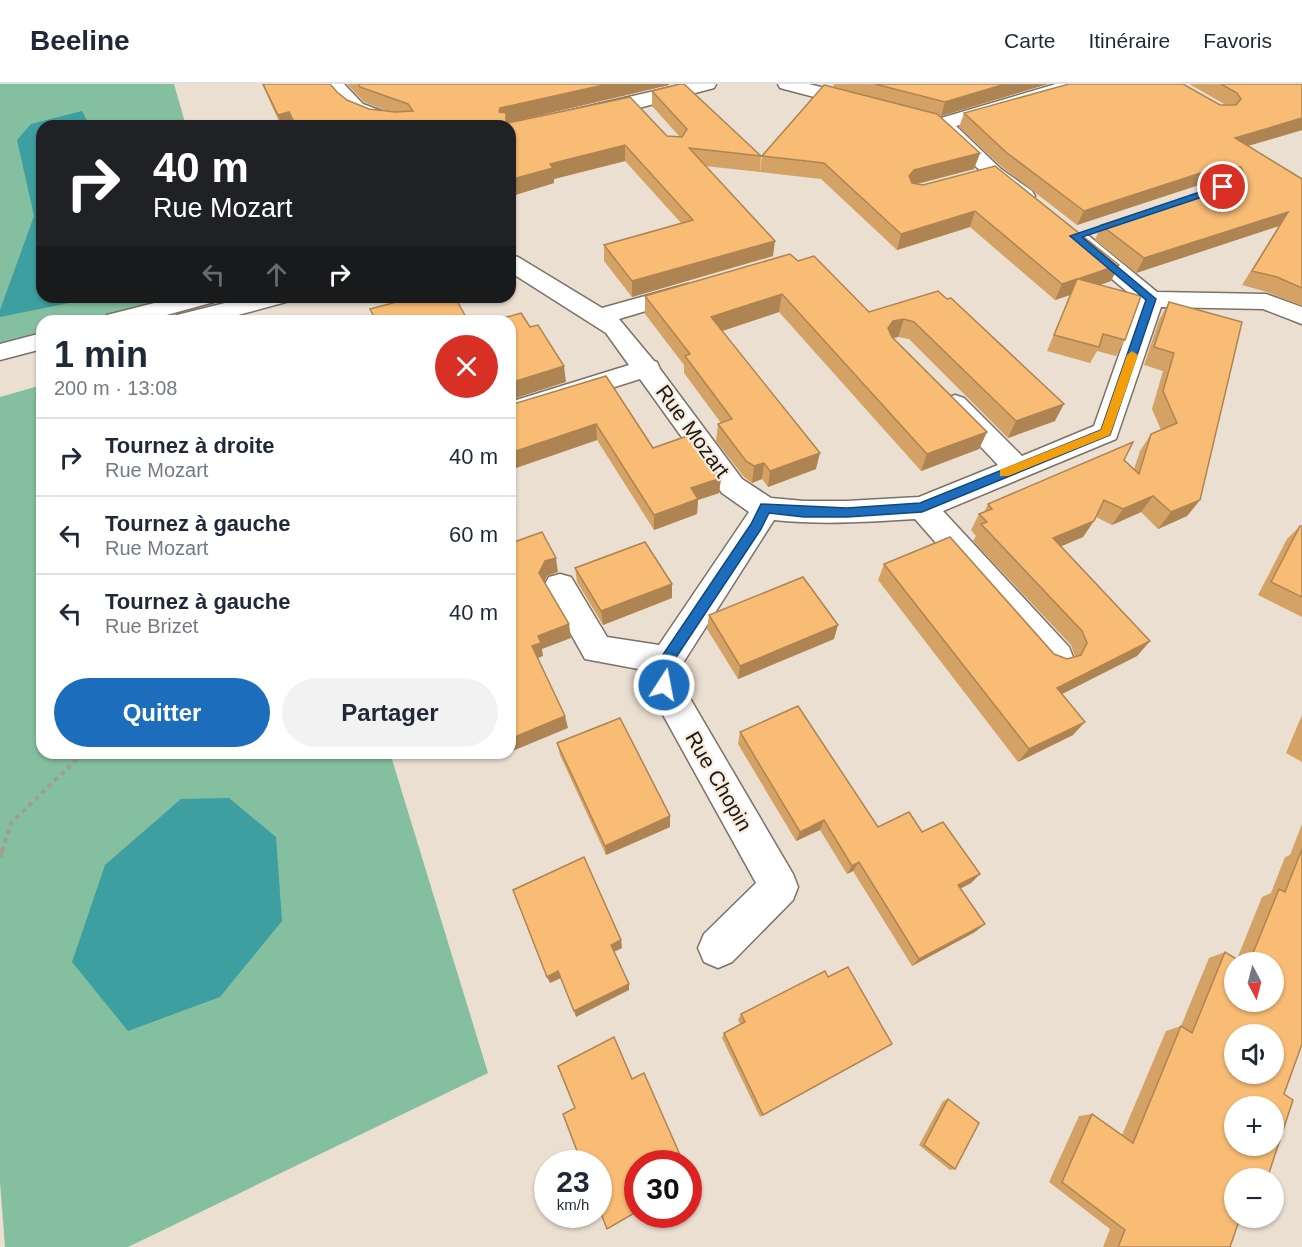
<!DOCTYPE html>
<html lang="fr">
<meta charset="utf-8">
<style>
:root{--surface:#fff;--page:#f2f2f3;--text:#1f2937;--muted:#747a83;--line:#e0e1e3;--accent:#1c6ebc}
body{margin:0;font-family:Helvetica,sans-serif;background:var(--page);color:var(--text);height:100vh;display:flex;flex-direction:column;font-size:22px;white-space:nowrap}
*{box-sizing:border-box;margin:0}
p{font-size:20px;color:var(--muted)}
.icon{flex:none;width:33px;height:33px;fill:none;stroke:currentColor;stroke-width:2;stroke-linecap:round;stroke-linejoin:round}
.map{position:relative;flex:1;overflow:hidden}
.side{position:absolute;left:36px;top:231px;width:480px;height:444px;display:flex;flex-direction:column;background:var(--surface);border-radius:18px;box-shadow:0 2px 4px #0004}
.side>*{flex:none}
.guide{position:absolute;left:36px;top:36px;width:480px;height:183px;border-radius:18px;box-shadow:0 2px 4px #0004;background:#202124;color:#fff;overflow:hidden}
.needle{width:39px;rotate:173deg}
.tools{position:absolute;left:1224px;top:868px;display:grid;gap:12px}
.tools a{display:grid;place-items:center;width:60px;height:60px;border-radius:50%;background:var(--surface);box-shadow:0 2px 4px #0004;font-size:30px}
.speed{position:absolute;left:534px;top:1066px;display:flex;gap:12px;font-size:30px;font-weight:700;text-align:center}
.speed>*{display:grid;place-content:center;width:78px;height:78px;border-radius:50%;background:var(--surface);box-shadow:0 2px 4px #0004;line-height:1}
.speed small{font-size:15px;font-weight:400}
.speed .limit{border:9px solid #d22;background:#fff;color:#111}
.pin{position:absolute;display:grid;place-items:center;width:51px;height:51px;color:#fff;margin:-26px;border:3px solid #fff;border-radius:50%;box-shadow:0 2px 6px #0007}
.me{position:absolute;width:66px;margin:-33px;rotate:11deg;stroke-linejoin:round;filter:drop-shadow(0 0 4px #0008)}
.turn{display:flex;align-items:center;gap:21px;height:126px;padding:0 18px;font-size:27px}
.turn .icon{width:78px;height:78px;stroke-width:2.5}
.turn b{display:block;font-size:42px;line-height:51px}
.lanes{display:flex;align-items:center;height:57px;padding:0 18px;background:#0003;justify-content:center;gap:30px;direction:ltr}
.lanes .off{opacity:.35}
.round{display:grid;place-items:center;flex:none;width:63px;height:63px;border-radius:32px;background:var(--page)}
.head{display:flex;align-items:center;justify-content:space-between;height:102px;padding:0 18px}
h1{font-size:36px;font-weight:800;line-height:45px}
.action{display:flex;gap:12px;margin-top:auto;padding:12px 18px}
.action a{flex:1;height:69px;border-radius:36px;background:var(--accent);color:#fff;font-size:24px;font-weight:800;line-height:69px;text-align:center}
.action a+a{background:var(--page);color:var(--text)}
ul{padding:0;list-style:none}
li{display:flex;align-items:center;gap:18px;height:78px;padding:0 18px;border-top:2px solid var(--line)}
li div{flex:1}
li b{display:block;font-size:22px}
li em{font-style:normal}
header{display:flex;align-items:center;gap:36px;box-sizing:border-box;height:84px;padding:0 30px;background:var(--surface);border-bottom:2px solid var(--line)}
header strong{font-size:28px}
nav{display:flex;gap:33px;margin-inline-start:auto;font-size:21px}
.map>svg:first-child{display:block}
</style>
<header>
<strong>Beeline</strong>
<nav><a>Carte</a><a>Itinéraire</a><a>Favoris</a></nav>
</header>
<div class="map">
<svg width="1302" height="1163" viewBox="0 0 1302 1163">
<rect width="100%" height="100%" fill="#ebdfd1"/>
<!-- green -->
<g fill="#84bf9f">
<polygon points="0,0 174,0 186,42 42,42 42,213 202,213 101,237 42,237 42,251 0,261"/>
<polygon points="42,301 42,669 390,669 488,989 128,1163 5,1163 0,1098 0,313"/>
</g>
<!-- water -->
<g fill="#3e9fa0">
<polygon points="82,27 90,42 42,42 42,213 99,213 0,233 0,226 34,132 17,56 31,40"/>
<polygon points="229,714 276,753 282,837 220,913 128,947 72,878 105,781 181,715"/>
</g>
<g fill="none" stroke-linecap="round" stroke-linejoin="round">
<!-- minor casing -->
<g stroke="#7c7166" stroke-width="3">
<g id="minor">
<path d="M325,0H344L363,20L411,38L414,42C372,42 349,36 325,0Z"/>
<polygon points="685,0 716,0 714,4 635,25 510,52 510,42 503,42"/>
<polygon points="778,0 809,0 941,34 1056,0 1077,0 1066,11 956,42 1001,85 1032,107 1035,112 1032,117 1024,118 1016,117 987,93 936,45 780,4"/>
<path d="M1081,150L1089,152L1157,208L1266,210L1302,223V240L1263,225L1161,223L1116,355L943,427L1069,563L1073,573L1069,583L1057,587L1045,583L915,435C868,438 821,441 774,436L683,579L681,599L793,790L798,803L793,816L732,878L718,884L704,878L698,864L704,850L756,799L652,611L647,601L649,587L585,575L544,502L549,493L560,490L571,493L607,553L659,561L749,428L722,409L640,295L510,336V318L629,281L606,249L510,188V171L518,173L602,224L688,200L696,202L700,207L696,212L619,235L654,277L657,278L660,285L742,395L771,414L804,417H847L919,413L998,381L946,326L942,320L946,314L955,311L964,314L1022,372L1094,342L1138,217L1073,162L1070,157L1073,152Z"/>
<polygon points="178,213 218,213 214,218 145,237 104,237 107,231"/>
<polygon points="249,213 290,213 286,218 216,237 174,237 177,231"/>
<polygon points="42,249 42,265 0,276 0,260"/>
</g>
</g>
<!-- path-far1 -->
<polyline stroke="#a59c91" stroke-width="4" stroke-dasharray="4.5 4.5" stroke-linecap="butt" points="2,767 11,739 83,669"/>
<!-- path -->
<polyline stroke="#a59c91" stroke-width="4.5" stroke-dasharray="6 6" stroke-linecap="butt" points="0,773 2,765"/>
<!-- minor -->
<use href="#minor" fill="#fff" fill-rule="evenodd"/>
</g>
<!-- wall -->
<g fill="#d5a265" fill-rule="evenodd">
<polygon points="262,0 330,0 337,8 347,16 369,25 390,28 364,18 347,0 669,0 669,1 508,39 680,53 652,22 652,7 761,72 760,88 705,82 773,172 632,213 604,177 604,161 681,139 625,77 554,95 554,99 515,111 510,104 510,42 281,42"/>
<polygon points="834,0 1048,0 941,32 938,31 980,69 974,85 917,100 1119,181 1111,197 1100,201 1125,256 1116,272 1097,267 1090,279 1047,267 1070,211 1055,216 970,143 897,166 821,95 760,88 762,72 833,4"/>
<polygon points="1189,0 1302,0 1302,46 1248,62 1302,95 1302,222 1267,208 1242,201 1279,142 1136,189 1095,156 1101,141 1233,98 1233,97 1214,96 1077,141 1002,83 959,43 964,29 1226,21"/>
<polygon points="798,177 869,228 938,207 1055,337 1008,354 909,255 898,253 893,254 987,348 979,365 921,387 779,228 722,247 816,385 768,403 762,395 752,399 744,393 716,357 718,340 721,339 684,289 684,281 645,230 645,212"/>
<polygon points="1169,218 1200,416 1187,432 1158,445 1141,428 1112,441 1096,433 1083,453 1061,462 1150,557 1137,572 1062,610 1073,651 1018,678 878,496 884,480 1054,570 1067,575 1075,573 1071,561 973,457 976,452 971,446 979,430 984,428 988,420 1124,376 1134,385 1140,367 1151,350 1161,346 1152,325 1163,287 1144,281 1159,236"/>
<polygon points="606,292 653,364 721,394 719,409 698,416 697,430 654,446 597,356 510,386 510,321"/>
<polygon points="1300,442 1302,442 1302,533 1258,511 1287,455"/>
<polygon points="575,484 672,500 672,514 603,541 577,498"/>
<polygon points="709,531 834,555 738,595 707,545"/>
<polygon points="1302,631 1302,678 1286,669"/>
<polygon points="740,648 878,743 922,748 980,790 971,799 960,804 975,848 912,882 853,787 847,790 820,746 796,757 738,660"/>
<polygon points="557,659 670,743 606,771 560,671"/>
<path d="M1302,740V960L1234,1095L1230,1163H1103L1110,1145L1049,1098L1079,1032L1092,1030L1122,1051L1166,947L1181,942L1209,874L1225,868L1237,875L1262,813L1271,809L1285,773L1290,771ZM1234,879H1274L1234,918Z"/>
<polygon points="828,893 892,960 760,1033 722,954 724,949 740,940 738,936 741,930"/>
<polygon points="948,1015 955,1085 950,1086 919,1061 943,1017"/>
</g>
<!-- shaded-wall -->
<g fill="#ae8452">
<polygon points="608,0 669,0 669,1 507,39 499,28 500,24"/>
<polygon points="1005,0 1048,0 941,32 945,18"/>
<polygon points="289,28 294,42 282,42 278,31"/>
<polygon points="1302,34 1302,46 1227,68 1235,54"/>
<polygon points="625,61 625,77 554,95 554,99 515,111 513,95 550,80"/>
<polygon points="980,69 974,85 909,102 909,92 914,86"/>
<polygon points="1222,82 1214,96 1077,141 1084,127"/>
<polygon points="975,127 970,143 897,166 901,150"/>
<polygon points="1288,128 1279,142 1136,189 1144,174"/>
<polygon points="775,157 773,172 632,213 632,197"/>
<polygon points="1119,181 1111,197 1070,211 1078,195"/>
<polygon points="1077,195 1070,211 1055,216 1062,200"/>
<polygon points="782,210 779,228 710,251 711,233"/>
<polygon points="904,235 898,253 889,255 888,244 893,237"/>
<polygon points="564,282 566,298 510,316 510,299"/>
<polygon points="1064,320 1055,337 1008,354 1016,337"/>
<polygon points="596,340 597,356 510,386 510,369"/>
<polygon points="987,348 979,365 921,387 927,370"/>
<polygon points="820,369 816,385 768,403 770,387"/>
<polygon points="764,379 762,395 752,399 754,382"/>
<polygon points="721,394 719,409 698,416 697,430 654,446 654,431 691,404"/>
<polygon points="1153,412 1141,428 1112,441 1123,425"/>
<polygon points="1200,416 1187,432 1158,445 1171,428"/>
<polygon points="1094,437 1083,453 1043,470 1053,454"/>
<polygon points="556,474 558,488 547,492 542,503 539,489 545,477"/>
<polygon points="672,500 672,514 603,541 601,527"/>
<polygon points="569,540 571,554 542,565 543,572 534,576 532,562 538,552"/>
<polygon points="838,541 834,555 738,595 740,582"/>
<polygon points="1150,557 1137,572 1046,618 1057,604"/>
<polygon points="565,632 568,644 510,668 510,655"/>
<polygon points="1085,638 1073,651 1018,678 1029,665"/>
<polygon points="670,732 670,743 606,771 605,762"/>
<polygon points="824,736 820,746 796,757 800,748"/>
<polygon points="859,778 853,787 847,790 852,782"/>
<polygon points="980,790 971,799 950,810 958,801"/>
<polygon points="985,840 975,848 912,882 919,875"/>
<polygon points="621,856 622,864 612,869 611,861"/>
<polygon points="558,887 561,894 550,899 547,893"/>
<polygon points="629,900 629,906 576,933 574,927"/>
</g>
<!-- building -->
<g fill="#f8bc75" stroke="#ae8452" stroke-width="1.5" fill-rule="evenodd">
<polygon points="263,0 330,0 337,8 347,16 369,25 395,28 413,27 408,20 360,3 358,0 608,0 500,24 499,28 506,29 506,37 508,39 630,13 667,52 682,53 687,45 652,7 680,0 684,0 761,72 689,64 775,157 632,197 604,161 693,136 625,61 550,80 553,84 513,95 510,91 510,42 296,42 289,28 278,31"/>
<polygon points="875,0 1005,0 945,18"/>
<polygon points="1069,0 1183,0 1220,21 1236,21 1241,15 1237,9 1221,0 1302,0 1302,34 1235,54 1302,95 1302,204 1277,193 1252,187 1288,128 1144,174 1101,141 1240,96 1244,90 1241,83 1222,82 1084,127 1007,69 964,29"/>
<polygon points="824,1 937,30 980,69 914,86 909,92 912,99 923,101 995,82 1119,181 1078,195 1141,212 1125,256 1103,250 1099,263 1054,251 1077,195 1062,200 975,127 901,150 824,79 762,72"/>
<polygon points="790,170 798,177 814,172 869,228 938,207 947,215 951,214 1064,320 1016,337 914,238 904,235 893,237 888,244 892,253 987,348 927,370 782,210 711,233 820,369 770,387 764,379 754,382 746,377 718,340 732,335 685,272 690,270 645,212"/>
<polygon points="415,213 455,213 468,237 376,237 370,225"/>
<polygon points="1169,218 1242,238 1200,416 1171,428 1153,412 1123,425 1104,416 1094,437 1053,454 1150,557 1057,604 1085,638 1029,665 884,480 950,453 1054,570 1067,575 1081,571 1087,559 1082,547 981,440 987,438 979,430 992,425 988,420 1133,358 1124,376 1139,390 1151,350 1177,339 1163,307 1174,269 1154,263"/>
<polygon points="521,229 530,243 538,241 564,282 510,299 510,237 493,237"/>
<polygon points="606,292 653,364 690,351 721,394 691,404 698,415 654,431 596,340 510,369 510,321"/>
<polygon points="1300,442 1302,442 1302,513 1271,498"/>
<polygon points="542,448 556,474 545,477 539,489 569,540 538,552 541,559 532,562 565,632 510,655 510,452 514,458"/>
<polygon points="645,458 672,500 601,527 575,484"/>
<polygon points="803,493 838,541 740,582 709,531"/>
<polygon points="798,622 878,743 909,728 922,748 943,738 980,790 958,801 985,840 919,875 859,778 852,782 824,736 800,748 740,648"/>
<polygon points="620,634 670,732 605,762 557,659"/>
<path d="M1302,765V960L1284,1010L1293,1016L1267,1095H1234V1134H1240L1230,1163H1118L1125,1146L1062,1098L1092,1030L1133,1059L1181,942L1192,949L1225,868L1243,879H1234V918H1274V879H1249L1279,805L1285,808ZM1234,951H1274V990H1234ZM1234,1023H1274V1062H1234Z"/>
<polygon points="584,773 621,856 611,861 629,900 574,927 558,887 547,893 513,806"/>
<polygon points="848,883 892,960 763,1031 724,949 745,938 741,930 825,887 828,893"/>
<polygon points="614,953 632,995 644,989 684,1080 638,1080 638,1127 607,1145 598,1122 598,1080 582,1080 563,1030 575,1024 558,982"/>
<polygon points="948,1015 979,1039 955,1085 924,1061"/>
</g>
<!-- route -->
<polygon fill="#1c6ebc" stroke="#12487a" stroke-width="1.5" points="1223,100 1228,103 1226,105 1082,153 1156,215 1110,351 922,428 847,433 804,433 769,429 761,445 673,578 669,605 659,605 657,601 662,572 751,440 761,420 847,424 920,419 1101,346 1146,216 1070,152"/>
<!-- slow -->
<polygon fill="#f59e0b" points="1132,267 1138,271 1110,351 1008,392 1000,392 1000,386 1101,346 1127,271"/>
<g text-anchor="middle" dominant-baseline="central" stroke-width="4.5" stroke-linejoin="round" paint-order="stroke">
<!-- street labels -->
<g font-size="21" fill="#1c1813" stroke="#f8ecde">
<text transform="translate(693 347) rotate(54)">Rue Mozart</text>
<text transform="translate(719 697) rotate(60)">Rue Chopin</text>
</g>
</g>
</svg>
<div class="tools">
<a><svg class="needle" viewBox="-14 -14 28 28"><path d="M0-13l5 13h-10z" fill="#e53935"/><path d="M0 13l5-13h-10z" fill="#747a83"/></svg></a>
<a><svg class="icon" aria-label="sound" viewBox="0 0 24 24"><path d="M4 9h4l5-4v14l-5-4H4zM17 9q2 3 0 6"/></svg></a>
<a>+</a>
<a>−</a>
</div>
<div class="speed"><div>23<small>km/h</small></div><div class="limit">30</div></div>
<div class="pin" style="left:1223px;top:103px;background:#d93025"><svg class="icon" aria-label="arrive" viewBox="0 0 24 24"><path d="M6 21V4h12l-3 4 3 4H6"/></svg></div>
<svg class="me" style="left:664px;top:601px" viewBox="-20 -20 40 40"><circle r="17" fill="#1c6ebc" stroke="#fff" stroke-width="3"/><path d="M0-11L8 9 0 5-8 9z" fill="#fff"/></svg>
<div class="guide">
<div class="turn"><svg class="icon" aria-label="right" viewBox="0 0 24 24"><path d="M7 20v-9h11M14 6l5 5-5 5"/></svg><div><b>40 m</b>Rue Mozart</div></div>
<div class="lanes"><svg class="icon off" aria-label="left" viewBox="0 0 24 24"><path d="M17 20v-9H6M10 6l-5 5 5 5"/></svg><svg class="icon off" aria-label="ahead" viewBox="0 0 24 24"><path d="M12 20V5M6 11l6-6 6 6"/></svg><svg class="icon" aria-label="right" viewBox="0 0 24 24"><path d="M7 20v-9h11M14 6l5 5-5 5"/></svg></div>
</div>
<section class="side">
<div class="head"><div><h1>1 min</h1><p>200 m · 13:08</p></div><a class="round" style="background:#d93025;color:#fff"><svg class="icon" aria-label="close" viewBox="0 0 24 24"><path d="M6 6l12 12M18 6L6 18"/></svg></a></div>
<ul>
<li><svg class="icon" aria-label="right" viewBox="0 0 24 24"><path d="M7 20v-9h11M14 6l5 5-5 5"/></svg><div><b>Tournez à droite</b><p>Rue Mozart</p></div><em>40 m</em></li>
<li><svg class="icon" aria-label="left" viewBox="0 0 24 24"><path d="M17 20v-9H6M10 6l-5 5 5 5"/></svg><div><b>Tournez à gauche</b><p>Rue Mozart</p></div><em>60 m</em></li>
<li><svg class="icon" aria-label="left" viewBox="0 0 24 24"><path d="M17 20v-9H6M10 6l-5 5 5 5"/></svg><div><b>Tournez à gauche</b><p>Rue Brizet</p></div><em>40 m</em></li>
</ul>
<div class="action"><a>Quitter</a><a>Partager</a></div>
</section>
</div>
